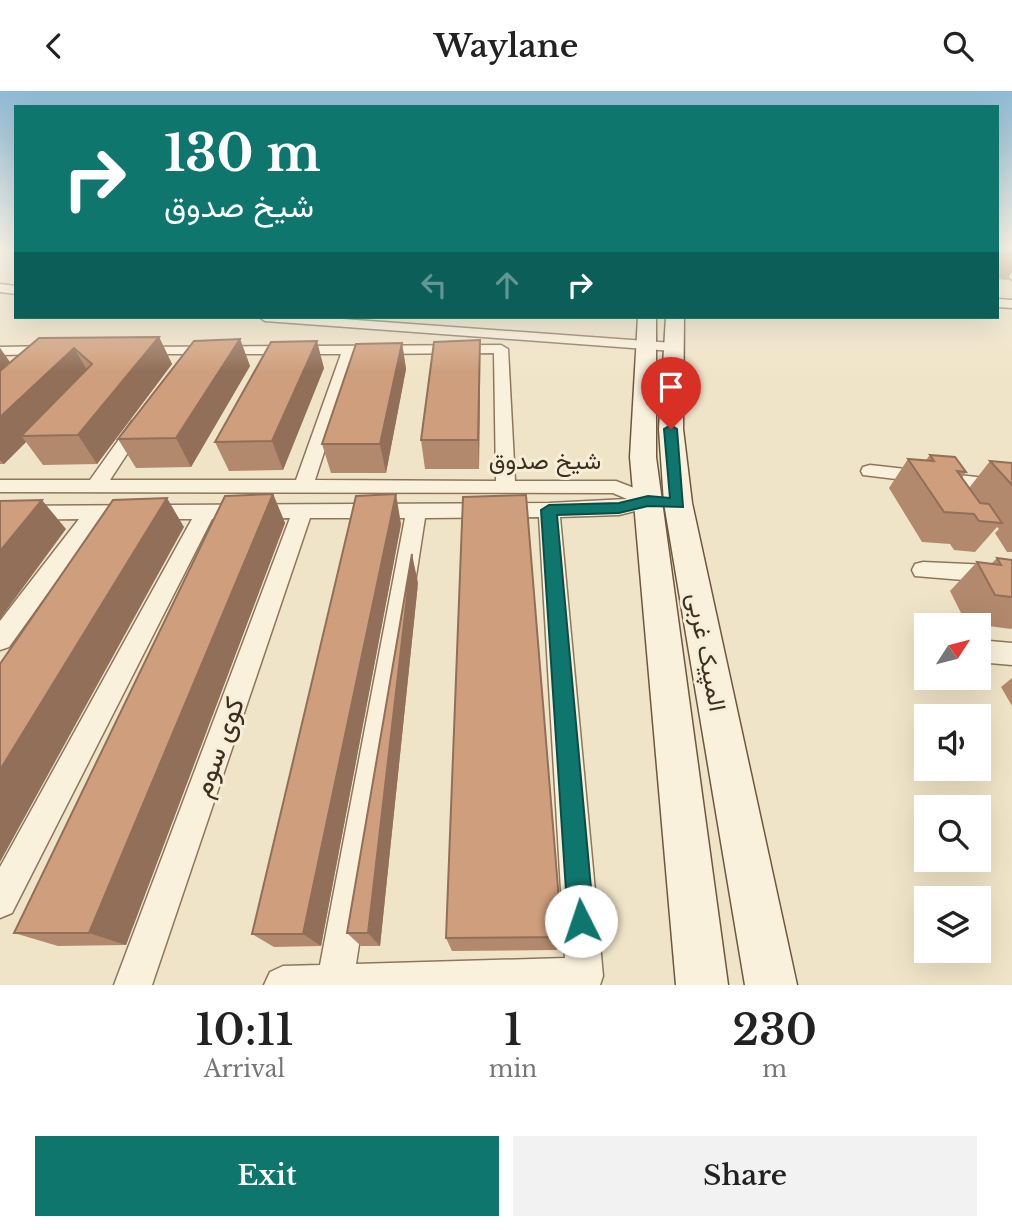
<!DOCTYPE html>
<meta charset="utf-8">
<style>
:root{--surface:#fff;--page:#f2f2f2;--text:#222;--muted:#767676;--accent:#0f766e}
body{margin:0;font-family:"Libre Baskerville",Vazirmatn,serif;background:var(--page);color:var(--text);height:100vh;display:flex;flex-direction:column;font-size:26px;white-space:nowrap}
*{box-sizing:border-box;margin:0}
p{font-size:23px;color:var(--muted)}
.icon{flex:none;width:38px;height:38px;fill:none;stroke:currentColor;stroke-width:2;stroke-linecap:round;stroke-linejoin:round}
.map{position:relative;height:894px;overflow:hidden}
.drawer{display:flex;flex-direction:column;background:var(--surface);flex:1}
.drawer>*{flex:none}
.top-card{position:absolute;left:14px;top:14px;width:985px;height:214px;border-radius:0px;box-shadow:0 7px 28px #0002;background:#0f766e;color:#fff;overflow:hidden}
.needle{width:46px;rotate:54deg}
.buttons{position:absolute;left:914px;top:522px;display:grid;gap:14px}
.buttons a{display:grid;place-items:center;width:77px;height:77px;border-radius:0px;background:var(--surface);box-shadow:0 7px 28px #0002;font-size:35px}
.pin{position:absolute;display:grid;place-items:center;width:60px;height:60px;color:#fff;margin:-72px -30px;border-radius:50% 50% 50% 0;rotate:-45deg;box-shadow:0 0 7px #0007}
.pin .icon{rotate:45deg}
.me{position:absolute;width:77px;margin:-38px;rotate:356deg;stroke-linejoin:round;filter:drop-shadow(0 0 5px #0008)}
.turn{display:flex;align-items:center;gap:24px;height:147px;padding:0 35px;font-size:32px}
.turn .icon{width:91px;height:91px;stroke-width:2.5}
.turn b{display:block;font-size:49px;line-height:60px}
.lanes{display:flex;align-items:center;height:66px;padding:0 35px;background:#0003;justify-content:center;gap:35px;direction:ltr}
.lanes .off{opacity:.35}
.eta{display:flex;justify-content:space-evenly;align-items:center;height:119px;text-align:center}
.eta b{font-size:42px;font-weight:600;line-height:49px}
.cta{display:flex;gap:14px;margin-top:auto;padding:14px 35px}
.cta a{flex:1;height:80px;border-radius:0px;background:var(--accent);color:#fff;font-size:28px;font-weight:600;line-height:80px;text-align:center}
.cta a+a{background:var(--page);color:var(--text)}
header{display:flex;justify-content:space-between;align-items:center;height:91px;padding:0 35px;background:var(--surface);font-size:32px;font-weight:600}
.map>svg:first-child{display:block}
</style>
<header><svg class="icon" aria-label="back" viewBox="0 0 24 24"><path d="M15 5l-7 7 7 7"/></svg>Waylane<svg class="icon" aria-label="search" viewBox="0 0 24 24"><circle cx="10" cy="10" r="6"/><path d="M15 15l6 6"/></svg></header>
<div class="map">
<svg width="1012" height="894" viewBox="0 0 1012 894">
<rect width="100%" height="100%" fill="#f0e4c8"/>
<g fill="none" stroke-linecap="round" stroke-linejoin="round">
<!-- street casing -->
<g stroke="#8d765c" stroke-width="3">
<g id="street">
<polygon points="998,168 1012,179 1012,189 998,177"/>
<polygon points="0,193 16,195 16,203 0,201"/>
<polygon points="998,208 1012,209 1012,217 998,216"/>
<polygon points="259,226 315,226 673,252 680,256 673,260 265,230"/>
<path d="M501,254L508,258L515,390H616L655,405L658,410L655,415L619,424L560,426L603,885L600,894H264L270,881L283,875L320,874L405,427H310L152,894H114L290,427L212,428L12,822L0,827V776L192,428H101L9,556L0,559V530L79,428L0,429V415L549,412L627,408L613,402L0,401V389H90L132,330L138,329L146,334L110,389H296L341,263H136L131,262V256ZM494,262L496,390L315,389L356,263ZM539,426L565,867L356,873L425,427Z"/>
<polygon points="0,256 52,255 59,259 52,263 0,264"/>
<polygon points="870,374 1012,390 1012,402 863,384 861,380 863,376"/>
<polygon points="923,471 1012,475 1012,493 915,485 912,479 915,473"/>
<polygon points="978,549 1012,552 1012,574 978,571"/>
</g>
</g>
<!-- secondary casing -->
<g stroke="#6f573f" stroke-width="3">
<g id="secondary">
<polygon points="638,226 656,226 656,366 728,894 676,894 630,366"/>
<polygon points="666,226 684,226 683,338 692,412 797,894 745,894 664,412 659,338"/>
</g>
</g>
<!-- street -->
<use href="#street" fill="#faf1dc" fill-rule="evenodd"/>
<!-- secondary -->
<use href="#secondary" fill="#faf1dc" fill-rule="evenodd"/>
</g>
<!-- wall -->
<g fill="#b2896c">
<polygon points="998,156 1012,156 1012,181 1007,189 998,188"/>
<polygon points="159,246 172,273 97,373 43,374 26,351 4,373 0,373 0,257 10,272 39,247"/>
<polygon points="240,248 250,275 191,376 136,377 118,348"/>
<polygon points="480,249 480,276 479,378 425,378 421,349"/>
<polygon points="402,252 406,278 386,382 331,382 322,353"/>
<polygon points="324,277 283,379 229,380 215,351"/>
<polygon points="930,364 966,381 962,387 969,397 990,370 1012,372 1012,461 1007,461 995,442 999,438 997,436 975,461 954,459 950,453 922,451 889,397 908,368 926,369"/>
<polygon points="273,403 285,432 126,854 58,855 14,842"/>
<polygon points="401,433 321,855 274,856 252,843"/>
<polygon points="997,467 1012,469 1012,537 1011,538 966,532 950,500 977,471 991,473"/>
<polygon points="418,492 380,855 361,855 347,842"/>
<polygon points="1012,587 1012,615 1001,596"/>
<polygon points="562,846 557,859 452,860 446,847"/>
</g>
<!-- shaded-wall -->
<g fill="#916f58">
<polygon points="159,246 172,273 97,373 78,344"/>
<polygon points="240,248 250,275 191,376 176,347"/>
<polygon points="480,249 480,276 479,378 478,349"/>
<polygon points="317,250 324,277 283,379 272,350"/>
<polygon points="402,252 406,278 386,382 380,353"/>
<polygon points="0,257 12,274 0,284"/>
<polygon points="74,257 90,284 21,345 26,351 4,373 0,369 0,326"/>
<polygon points="273,403 285,432 126,854 89,842"/>
<polygon points="396,403 401,433 321,855 303,843"/>
<polygon points="167,407 184,436 0,771 0,679"/>
<polygon points="42,409 66,438 0,528 0,460"/>
<polygon points="412,463 418,492 380,855 368,842"/>
</g>
<!-- building -->
<g fill="#cf9f7d" stroke="#916f58" stroke-width="2">
<polygon points="998,156 1012,156 1012,164 998,163"/>
<polygon points="159,246 78,344 21,345 92,273 74,257 0,326 0,280 39,247"/>
<polygon points="240,248 176,347 118,348 194,250"/>
<polygon points="480,249 478,349 421,349 434,251"/>
<polygon points="317,250 272,350 215,351 271,251"/>
<polygon points="402,252 380,353 322,353 356,253"/>
<polygon points="930,364 955,366 966,381 957,380 980,412 989,413 1002,432 979,430 974,423 944,421 908,368 934,370"/>
<polygon points="990,370 1012,372 1012,394"/>
<polygon points="273,403 89,842 14,842 225,405"/>
<polygon points="396,403 303,843 252,843 356,405"/>
<polygon points="526,404 562,846 446,847 463,406"/>
<polygon points="167,407 0,679 0,573 113,409"/>
<polygon points="42,409 0,460 0,410"/>
<polygon points="412,463 368,842 347,842"/>
<polygon points="997,467 1012,469 1012,506 995,504 977,471 1001,474"/>
</g>
<!-- sky -->
<linearGradient id="sky" x2="0" y2="1"><stop stop-color="#8fbad6"/><stop offset="0.56" stop-color="#f8f3e6"/><stop offset="1" stop-color="#f8f3e6" stop-opacity="0"/></linearGradient>
<rect width="1012" height="281" fill="url(#sky)"/>
<!-- route -->
<polygon fill="#0f766e" stroke="#0a4d48" stroke-width="2" points="671,334 677,338 683,416 648,415 619,422 557,424 594,830 591,840 581,844 572,840 568,830 541,419 549,414 619,412 648,405 670,407 664,338"/>
<g text-anchor="middle" dominant-baseline="central" stroke-width="6" stroke-linejoin="round" paint-order="stroke">
<!-- street labels -->
<g font-size="24" fill="#3d2e20" stroke="#f7eed8">
<text x="545" y="369">شیخ صدوق</text>
<text transform="translate(707 561) rotate(79)">المپیک غربی</text>
</g>
<!-- near-street labels -->
<g font-size="28" fill="#3d2e20" stroke="#f7eed8">
<text transform="translate(218 656) rotate(-70)">کوی سوم</text>
</g>
</g>
</svg>
<div class="buttons">
<a><svg class="needle" viewBox="-14 -14 28 28"><path d="M0-13l5 13h-10z" fill="#e53935"/><path d="M0 13l5-13h-10z" fill="#767676"/></svg></a>
<a><svg class="icon" aria-label="sound" viewBox="0 0 24 24"><path d="M4 9h4l5-4v14l-5-4H4zM17 9q2 3 0 6"/></svg></a>
<a><svg class="icon" aria-label="search" viewBox="0 0 24 24"><circle cx="10" cy="10" r="6"/><path d="M15 15l6 6"/></svg></a>
<a><svg class="icon" aria-label="layers" viewBox="0 0 24 24"><path d="M12 4l9 5-9 5-9-5zM3 14l9 5 9-5"/></svg></a>
</div>
<div class="pin" style="left:671px;top:338px;background:#d93025"><svg class="icon" aria-label="arrive" viewBox="0 0 24 24"><path d="M6 21V4h12l-3 4 3 4H6"/></svg></div>
<svg class="me" style="left:581px;top:830px" viewBox="-20 -20 40 40"><circle r="19" fill="#fff"/><path d="M0-13L10 11 0 6-10 11z" fill="#0f766e"/></svg>
<div class="top-card">
<div class="turn"><svg class="icon" aria-label="right" viewBox="0 0 24 24"><path d="M7 20v-9h11M14 6l5 5-5 5"/></svg><div><b>130 m</b>شیخ صدوق</div></div>
<div class="lanes"><svg class="icon off" aria-label="left" viewBox="0 0 24 24"><path d="M17 20v-9H6M10 6l-5 5 5 5"/></svg><svg class="icon off" aria-label="ahead" viewBox="0 0 24 24"><path d="M12 20V5M6 11l6-6 6 6"/></svg><svg class="icon" aria-label="right" viewBox="0 0 24 24"><path d="M7 20v-9h11M14 6l5 5-5 5"/></svg></div>
</div>
</div>
<section class="drawer">
<div class="eta">
<div><b>10:11</b><p>Arrival</p></div>
<div><b>1</b><p>min</p></div>
<div><b>230</b><p>m</p></div>
</div>
<div class="cta"><a>Exit</a><a>Share</a></div>
</section>
